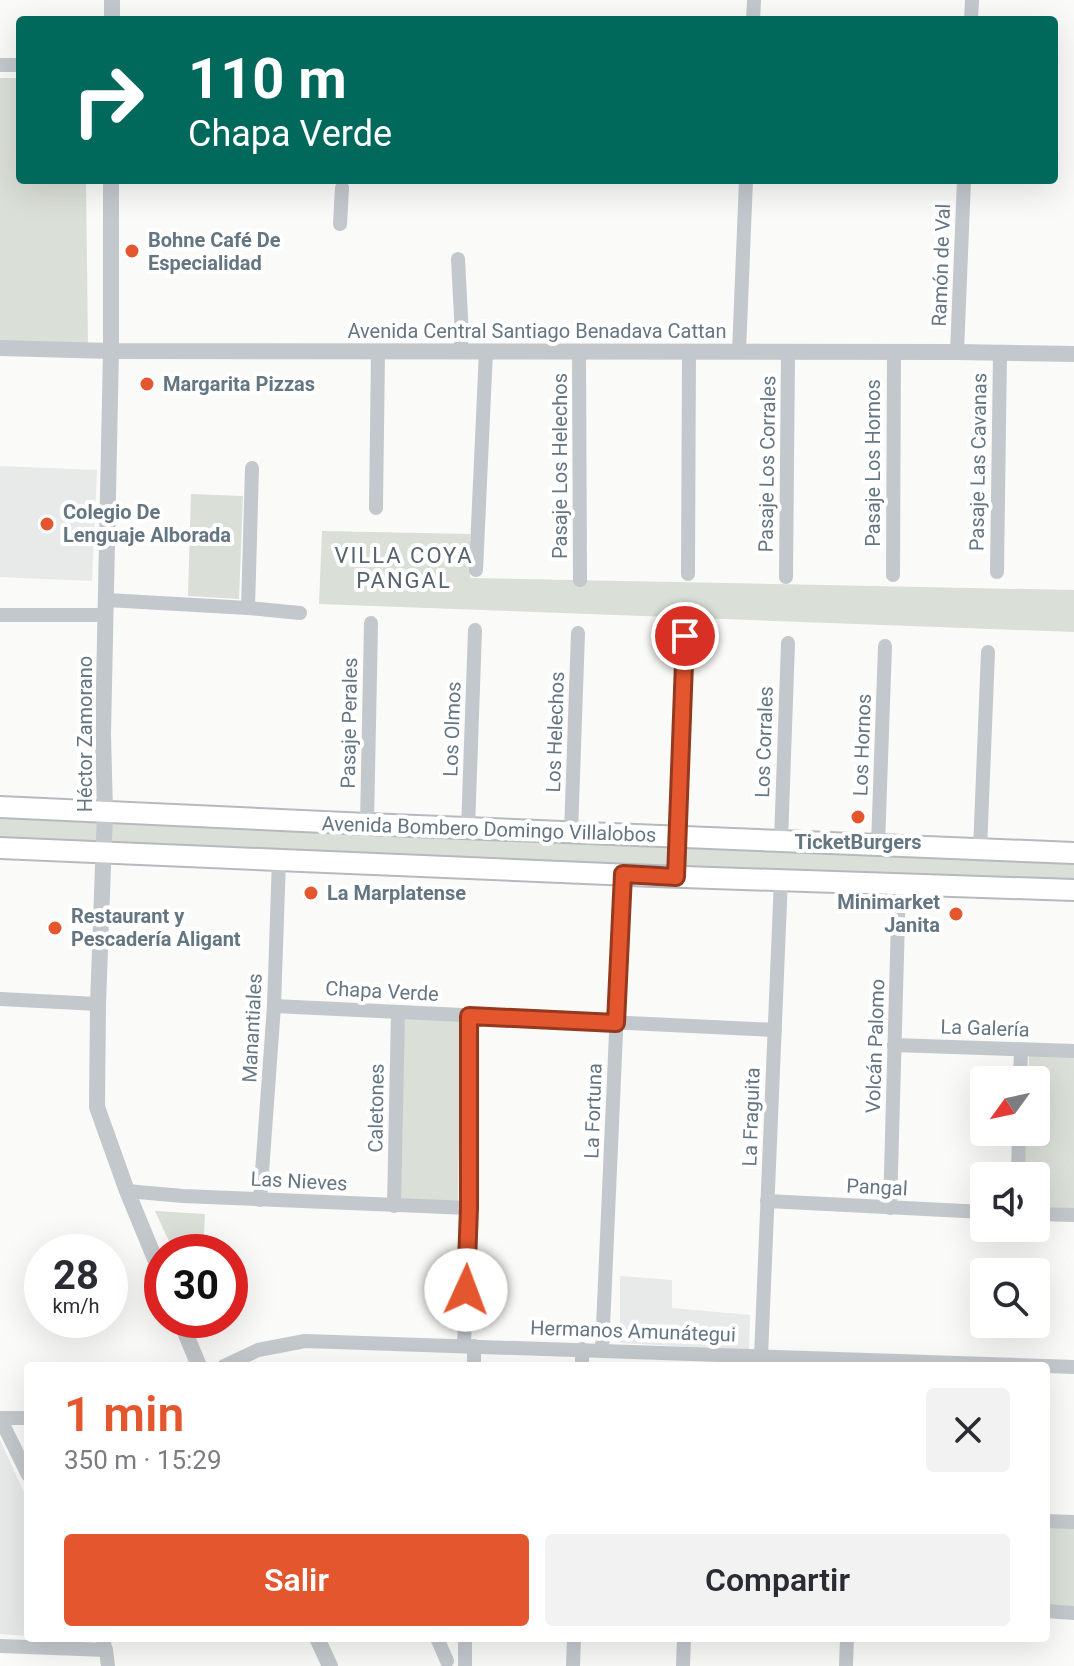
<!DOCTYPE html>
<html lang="es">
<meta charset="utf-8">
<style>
:root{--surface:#fff;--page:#f2f2f3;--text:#2b2b33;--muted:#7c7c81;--accent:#e4572e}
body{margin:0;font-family:Roboto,sans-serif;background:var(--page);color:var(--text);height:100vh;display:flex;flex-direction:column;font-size:30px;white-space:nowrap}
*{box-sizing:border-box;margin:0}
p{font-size:26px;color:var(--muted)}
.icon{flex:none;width:44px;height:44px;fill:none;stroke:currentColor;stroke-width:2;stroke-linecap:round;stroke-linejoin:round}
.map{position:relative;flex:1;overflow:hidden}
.sheet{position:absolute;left:24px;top:1362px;width:1026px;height:280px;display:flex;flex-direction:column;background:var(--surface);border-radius:8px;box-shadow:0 8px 32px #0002}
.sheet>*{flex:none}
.hud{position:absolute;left:16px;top:16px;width:1042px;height:168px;border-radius:8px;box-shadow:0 8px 32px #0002;background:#00695c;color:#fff;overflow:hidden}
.needle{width:52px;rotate:237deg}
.fabs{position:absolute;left:970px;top:1066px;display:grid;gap:16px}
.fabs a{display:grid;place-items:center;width:80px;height:80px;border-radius:8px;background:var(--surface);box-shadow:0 8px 32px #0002;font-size:40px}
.speed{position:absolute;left:24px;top:1234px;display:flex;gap:16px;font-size:40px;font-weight:700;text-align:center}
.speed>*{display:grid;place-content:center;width:104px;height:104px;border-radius:50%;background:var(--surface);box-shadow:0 8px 32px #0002;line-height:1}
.speed small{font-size:20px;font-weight:400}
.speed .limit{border:12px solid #d22;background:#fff;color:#111}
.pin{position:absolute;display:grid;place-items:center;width:68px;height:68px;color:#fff;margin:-34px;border:4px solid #fff;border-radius:50%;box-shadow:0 2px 8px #0007}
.me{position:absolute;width:88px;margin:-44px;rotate:2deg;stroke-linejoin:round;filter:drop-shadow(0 0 6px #0008)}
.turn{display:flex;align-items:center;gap:28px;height:168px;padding:0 40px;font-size:36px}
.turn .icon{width:104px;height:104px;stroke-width:2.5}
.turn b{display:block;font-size:56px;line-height:68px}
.round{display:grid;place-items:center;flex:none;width:84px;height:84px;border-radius:8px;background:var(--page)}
.overview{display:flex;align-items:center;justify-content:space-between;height:136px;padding:0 40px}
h1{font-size:48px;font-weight:600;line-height:60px;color:var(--accent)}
.primary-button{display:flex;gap:16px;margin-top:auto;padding:16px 40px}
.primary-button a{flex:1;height:92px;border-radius:8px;background:var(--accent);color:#fff;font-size:32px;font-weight:600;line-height:92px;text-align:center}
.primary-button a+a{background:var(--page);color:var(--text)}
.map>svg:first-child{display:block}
</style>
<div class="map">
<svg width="1074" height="1666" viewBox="0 0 1074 1666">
<rect width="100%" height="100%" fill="#fafaf8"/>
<!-- built -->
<g fill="#e8e9e9">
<polygon points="0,466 97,470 92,581 0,577"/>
<polygon points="620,1276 672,1280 672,1308 750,1315 749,1350 620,1343"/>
<polygon points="0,1440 28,1501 28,1636 0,1634"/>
</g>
<!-- green -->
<g fill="#dadfd7">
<polygon points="0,78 20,78 20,180 86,180 88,345 0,347"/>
<polygon points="191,494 243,496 239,599 188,596"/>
<polygon points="322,531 470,534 470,578 1074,590 1074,632 319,604"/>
<polygon points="0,811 1074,856 1074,889 0,840"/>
<polygon points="404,1019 461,1021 458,1205 400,1202"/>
<polygon points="1029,1055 1074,1057 1074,1211 1036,1209 1036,1176 1024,1176 1025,1132 1036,1132 1036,1080 1028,1080"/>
<polygon points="155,1211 205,1214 203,1252 174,1252"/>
<polygon points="1046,1527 1074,1528 1074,1611 1046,1609"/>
</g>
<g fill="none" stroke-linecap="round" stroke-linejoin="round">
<!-- primary casing -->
<g stroke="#b5babe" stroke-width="24">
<g id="primary">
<polyline points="0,807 367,824 1074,853"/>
<polyline points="0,848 654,876 1074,890"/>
</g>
</g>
<!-- minor -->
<g stroke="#c3c8cc" stroke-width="14">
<polyline points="753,20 754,0"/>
<polyline points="971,20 972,0"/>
<polyline points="0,65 20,65"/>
<polyline points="340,224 342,188"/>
<polyline points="458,259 462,337 460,351"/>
<polyline points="579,351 580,580"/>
<polyline points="739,352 746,180"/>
<polyline points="957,352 964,180"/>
<polyline points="376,508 378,351"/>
<polyline points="476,570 486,351"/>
<polyline points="997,572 1000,353"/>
<polyline points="688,574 689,352"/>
<polyline points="893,575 894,352"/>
<polyline points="786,577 788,352"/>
<polyline points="107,600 248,608 300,613"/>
<polyline points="248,608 252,468"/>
<polyline points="0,615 106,615"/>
<polyline points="367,824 371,623"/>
<polyline points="468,829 475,630"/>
<polyline points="571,833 578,633"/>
<polyline points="781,841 788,643"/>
<polyline points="878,845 885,646"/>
<polyline points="980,850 988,652"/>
<polyline points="676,877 685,636"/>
<polyline points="0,999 98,1004"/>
<polyline points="274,1006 775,1030"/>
<polyline points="894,1045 1074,1051"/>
<polyline points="1020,1080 1021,1050"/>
<polyline points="1018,1176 1019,1132"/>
<polyline points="127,1191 183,1196 469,1208"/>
<polyline points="260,1200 274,1006 279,859"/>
<polyline points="767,1201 984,1212"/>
<polyline points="394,1206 398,1012"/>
<polyline points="890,1208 899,884"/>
<polyline points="1036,1214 1074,1215"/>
<polyline points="464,1345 469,1208 469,1016"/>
<polyline points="602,1350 623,874"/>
<polyline points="761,1356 781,879"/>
<polyline points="224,1366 258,1350 305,1341 1044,1366"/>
<polyline points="474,1366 474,1346"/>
<polyline points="582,1366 582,1349"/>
<polyline points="1046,1366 1074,1367"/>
<polyline points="0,1418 28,1475"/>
<polyline points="0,1418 28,1418"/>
<polyline points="1046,1521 1074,1522"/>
<polyline points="1046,1611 1074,1613"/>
<polyline points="102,1638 106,1650 108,1666"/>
<polyline points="437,1638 447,1661"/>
<polyline points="0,1646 106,1650"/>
<polyline points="465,1666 465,1638"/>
<polyline points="573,1666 574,1638"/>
<polyline points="683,1666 684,1638"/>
<polyline points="846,1666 847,1638"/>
</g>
<!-- tertiary -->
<g stroke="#c3c8cc" stroke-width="16">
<polyline points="112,0 112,20"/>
<polyline points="111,180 111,351 103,734 105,812 98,1004 97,1107 127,1191 162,1276"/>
<polyline points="0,348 111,351 957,352 1074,354"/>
<polyline points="180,1320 199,1366"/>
<polyline points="317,1638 330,1666"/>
</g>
<!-- primary -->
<use href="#primary" stroke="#fff" stroke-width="20"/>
</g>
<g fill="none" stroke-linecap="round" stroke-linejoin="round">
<!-- route casing -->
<g stroke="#94391e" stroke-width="20">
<polyline id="route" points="466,1290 469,1208 469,1016 616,1023 623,874 676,877 685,636"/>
</g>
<!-- route -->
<use href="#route" stroke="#e4572e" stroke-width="14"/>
</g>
<!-- markers -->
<g fill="#e4572e" stroke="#fff" stroke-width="3">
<circle cx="132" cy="251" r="8"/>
<circle cx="147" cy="384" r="8"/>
<circle cx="47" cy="524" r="8"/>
<circle cx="858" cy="817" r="8"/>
<circle cx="311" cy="893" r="8"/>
<circle cx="956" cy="914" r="8"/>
<circle cx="55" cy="928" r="8"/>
</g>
<g text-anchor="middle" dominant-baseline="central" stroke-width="8" stroke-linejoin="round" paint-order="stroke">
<!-- poi labels -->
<g font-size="20" font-weight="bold" fill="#657683" stroke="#fff" text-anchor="start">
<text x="148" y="240">Bohne Café De<tspan x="148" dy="23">Especialidad</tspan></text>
<text x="163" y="384">Margarita Pizzas</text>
<text x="63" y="512">Colegio De<tspan x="63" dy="23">Lenguaje Alborada</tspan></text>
<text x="858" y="842" text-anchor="middle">TicketBurgers</text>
<text x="327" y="893">La Marplatense</text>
<text x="940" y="902" text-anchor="end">Minimarket<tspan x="940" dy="23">Janita</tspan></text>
<text x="71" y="916">Restaurant y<tspan x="71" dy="23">Pescadería Aligant</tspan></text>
</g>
<!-- street labels -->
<g font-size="20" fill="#657683" stroke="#fff">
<text transform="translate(941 265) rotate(-88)">Ramón de Val</text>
<text x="537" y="331">Avenida Central Santiago Benadava Cattan</text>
<text transform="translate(978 462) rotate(-89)">Pasaje Las Cavanas</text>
<text transform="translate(873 463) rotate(-90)">Pasaje Los Hornos</text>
<text transform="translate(767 464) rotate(-89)">Pasaje Los Corrales</text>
<text transform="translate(560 466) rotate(-90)">Pasaje Los Helechos</text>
<text transform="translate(349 723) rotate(-89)">Pasaje Perales</text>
<text transform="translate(452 729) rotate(-88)">Los Olmos</text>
<text transform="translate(555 732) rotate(-88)">Los Helechos</text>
<text transform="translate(85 734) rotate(-90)">Héctor Zamorano</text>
<text transform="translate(764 742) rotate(-88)">Los Corrales</text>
<text transform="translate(862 745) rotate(-88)">Los Hornos</text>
<text transform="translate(489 829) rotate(2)">Avenida Bombero Domingo Villalobos</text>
<text transform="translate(382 991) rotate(3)">Chapa Verde</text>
<text transform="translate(252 1028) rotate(-87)">Manantiales</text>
<text transform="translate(985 1028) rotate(2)">La Galería</text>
<text transform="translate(875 1046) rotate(-88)">Volcán Palomo</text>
<text transform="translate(376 1108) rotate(-89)">Caletones</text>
<text transform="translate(593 1111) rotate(-88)">La Fortuna</text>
<text transform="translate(751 1117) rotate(-88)">La Fraguita</text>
<text transform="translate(299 1181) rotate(3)">Las Nieves</text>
<text transform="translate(877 1187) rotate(3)">Pangal</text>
<text transform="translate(633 1331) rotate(2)">Hermanos Amunátegui</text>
</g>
<!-- neighbourhood labels -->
<g font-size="22" letter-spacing="2" fill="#57646e" stroke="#fff">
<text x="404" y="555">VILLA COYA<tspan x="404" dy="25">PANGAL</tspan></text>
</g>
</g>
</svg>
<div class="fabs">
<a><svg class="needle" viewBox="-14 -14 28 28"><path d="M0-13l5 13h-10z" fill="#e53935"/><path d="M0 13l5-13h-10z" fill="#7c7c81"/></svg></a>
<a><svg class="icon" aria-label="sound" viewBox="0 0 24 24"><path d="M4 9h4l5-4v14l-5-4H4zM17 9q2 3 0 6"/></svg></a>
<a><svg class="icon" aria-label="search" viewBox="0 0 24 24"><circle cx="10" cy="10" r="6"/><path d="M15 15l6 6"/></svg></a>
</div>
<div class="speed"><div>28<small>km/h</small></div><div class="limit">30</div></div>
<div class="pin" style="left:685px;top:636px;background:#d93025"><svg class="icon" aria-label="arrive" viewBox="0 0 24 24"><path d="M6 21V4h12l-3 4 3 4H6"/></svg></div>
<svg class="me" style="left:466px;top:1290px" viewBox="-20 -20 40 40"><circle r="19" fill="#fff"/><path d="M0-13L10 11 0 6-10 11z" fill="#e4572e"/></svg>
<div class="hud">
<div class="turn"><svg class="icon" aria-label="right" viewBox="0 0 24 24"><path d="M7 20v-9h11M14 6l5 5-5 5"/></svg><div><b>110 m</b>Chapa Verde</div></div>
</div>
<section class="sheet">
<div class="overview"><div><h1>1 min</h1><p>350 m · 15:29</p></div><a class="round"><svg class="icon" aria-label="close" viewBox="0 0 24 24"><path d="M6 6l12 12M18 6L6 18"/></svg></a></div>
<div class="primary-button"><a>Salir</a><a>Compartir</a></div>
</section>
</div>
